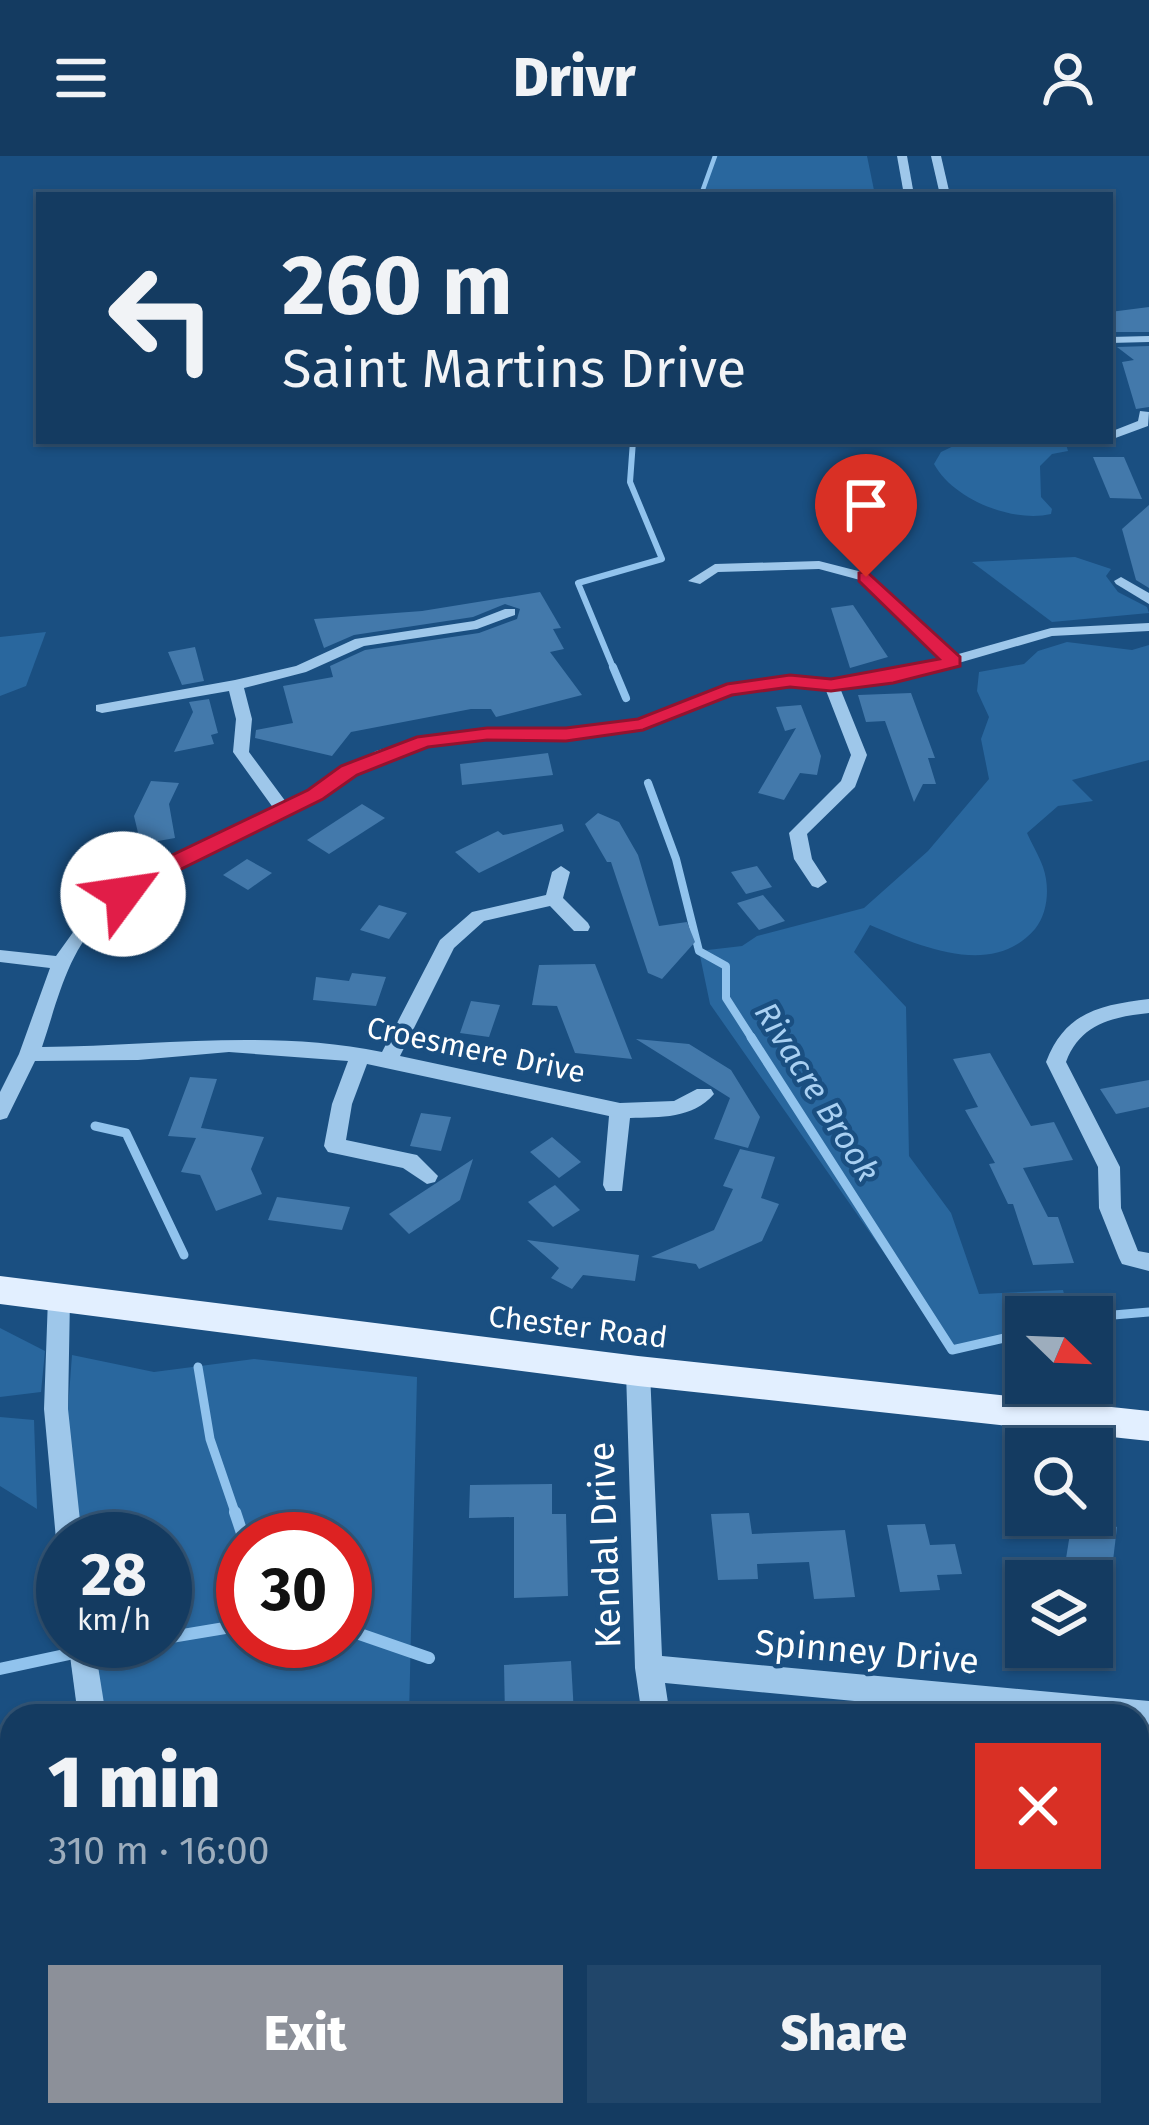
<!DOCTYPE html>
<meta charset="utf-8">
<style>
:root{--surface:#143b61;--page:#21466a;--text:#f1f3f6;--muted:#9dadbd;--line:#335576;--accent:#8c9099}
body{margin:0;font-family:"Fira Sans",sans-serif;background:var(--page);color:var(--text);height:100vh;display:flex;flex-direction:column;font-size:45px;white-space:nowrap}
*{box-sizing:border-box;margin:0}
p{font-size:39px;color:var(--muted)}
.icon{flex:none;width:66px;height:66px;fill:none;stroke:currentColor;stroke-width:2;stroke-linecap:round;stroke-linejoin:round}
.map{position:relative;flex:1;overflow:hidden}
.sheet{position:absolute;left:0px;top:1548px;width:1149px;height:423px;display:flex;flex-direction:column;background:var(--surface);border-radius:36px 36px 0 0;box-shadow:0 3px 9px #0004,0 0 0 3px var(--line)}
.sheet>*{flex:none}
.banner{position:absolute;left:36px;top:36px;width:1077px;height:252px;border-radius:0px;box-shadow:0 3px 9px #0004,0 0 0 3px var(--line);background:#143b61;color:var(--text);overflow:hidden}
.needle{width:78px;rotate:113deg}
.controls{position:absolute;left:1005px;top:1140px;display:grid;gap:24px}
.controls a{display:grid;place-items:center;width:108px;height:108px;border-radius:0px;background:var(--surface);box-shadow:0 3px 9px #0004,0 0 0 3px var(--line);font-size:60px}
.speed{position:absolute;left:36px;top:1356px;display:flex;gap:24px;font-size:60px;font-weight:700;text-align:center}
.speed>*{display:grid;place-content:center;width:156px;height:156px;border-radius:50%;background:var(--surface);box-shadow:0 3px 9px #0004,0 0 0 3px var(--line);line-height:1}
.speed small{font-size:30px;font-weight:400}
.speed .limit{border:18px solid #d22;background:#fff;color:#111}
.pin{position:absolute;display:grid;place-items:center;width:102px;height:102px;color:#fff;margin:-123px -51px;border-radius:50% 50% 50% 0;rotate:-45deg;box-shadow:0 0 12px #0007}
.pin .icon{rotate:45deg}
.me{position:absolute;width:132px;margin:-66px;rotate:59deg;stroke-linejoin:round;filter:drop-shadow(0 0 9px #0008)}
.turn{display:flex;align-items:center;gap:42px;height:252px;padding:0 48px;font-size:54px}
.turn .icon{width:156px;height:156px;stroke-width:2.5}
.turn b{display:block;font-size:84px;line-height:102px}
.round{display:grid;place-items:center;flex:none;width:126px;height:126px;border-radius:0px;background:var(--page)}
.head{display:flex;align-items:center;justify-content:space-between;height:204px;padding:0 48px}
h1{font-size:72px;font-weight:800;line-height:90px}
.cta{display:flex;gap:24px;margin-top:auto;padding:24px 48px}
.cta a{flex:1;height:138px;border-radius:0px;background:var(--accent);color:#fff;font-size:48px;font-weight:800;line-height:138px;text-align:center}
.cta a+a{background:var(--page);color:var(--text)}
header{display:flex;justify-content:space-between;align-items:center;height:156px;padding:0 48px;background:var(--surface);font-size:54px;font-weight:800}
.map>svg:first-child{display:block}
</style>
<header><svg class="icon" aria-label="menu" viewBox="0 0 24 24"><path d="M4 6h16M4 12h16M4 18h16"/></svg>Drivr<svg class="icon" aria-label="person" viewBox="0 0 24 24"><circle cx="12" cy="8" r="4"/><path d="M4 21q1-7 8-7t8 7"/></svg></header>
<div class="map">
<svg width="1149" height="1969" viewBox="0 0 1149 1969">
<rect width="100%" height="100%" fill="#1a4f81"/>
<!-- green -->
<g fill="#29679e" fill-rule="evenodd">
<polygon points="715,0 867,0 875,39 701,39"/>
<path d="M964,285H1065L1068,295L1052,298L1040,310L1041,341L1052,353L1051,358C1012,367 953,343 934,308L941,296Z"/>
<polygon points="1075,401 1111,413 1106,420 1118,436 1147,451 1149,457 1052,466 972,406"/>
<polygon points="46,476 26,530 0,540 0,481"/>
<path d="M1067,486L1132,494L1149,489V604L1072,624L1093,645L1058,650L1027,677C1032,688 1039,700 1043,711C1050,731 1048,757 1035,773C992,823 920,790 870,769L854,796L906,851L909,1000L951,1057L979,1138L1063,1134L1070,1161H1026V1177L952,1194L710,848L699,795L742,790L757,780L864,752L928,695L989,623L981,583L989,561L977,535L979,516L1024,508L1038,495Z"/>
<polygon points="0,1172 45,1195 41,1236 0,1241"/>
<path d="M72,1199L154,1216L254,1203L417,1221L409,1560H103L94,1485H165V1383H78L65,1293ZM243,1383H345V1485H243Z"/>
<polygon points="0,1261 34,1264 37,1353 0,1330"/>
<polygon points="12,1642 12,1772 0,1763 0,1656"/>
<polygon points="22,1959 400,1959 400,1969 21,1969"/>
</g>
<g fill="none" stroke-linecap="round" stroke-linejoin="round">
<!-- stream-far4 -->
<polyline stroke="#91c3ed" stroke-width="4.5" points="701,39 715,0"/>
<!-- stream-far3 -->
<polyline stroke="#91c3ed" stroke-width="6" points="614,514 578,427 662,403 630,326 633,285"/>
<!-- stream-far2 -->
<g stroke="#91c3ed" stroke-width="8">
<polyline points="613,511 626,542"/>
<polyline points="648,627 676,703 699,795 726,810 726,842 753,884"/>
</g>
<!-- stream-far1 -->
<g stroke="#91c3ed" stroke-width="9">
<polyline points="751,881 952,1194 1026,1177"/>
<polyline points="95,970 126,977 184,1099"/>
<polyline points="1090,1161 1149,1156"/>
<polyline points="198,1211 210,1283 236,1359"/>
</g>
<!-- stream -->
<g stroke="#91c3ed" stroke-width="12">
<polyline points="235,1356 244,1383"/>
<polyline points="345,1473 429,1502"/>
<polyline points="165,1482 243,1469"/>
<polyline points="0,1513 130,1485"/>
</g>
</g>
<!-- building -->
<g fill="#4379ab">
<polygon points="1149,151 1149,176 1110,176 1110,156"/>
<polygon points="1149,190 1149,251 1136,253 1122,206 1134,204 1117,191"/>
<polygon points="1093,301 1124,301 1142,343 1110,342"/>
<polygon points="1149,349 1149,432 1136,424 1122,373"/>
<polygon points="540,436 561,472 553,473 564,493 550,496 582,539 496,561 491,553 471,553 351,576 332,600 255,582 256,574 293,567 283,530 333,521 330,510 365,494 479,477 517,463 520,453 505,448 473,461 354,479 324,492 314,463 422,455"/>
<polygon points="853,449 888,501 850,512 831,452"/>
<polygon points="195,491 204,525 182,529 168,496"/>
<polygon points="911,537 935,602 928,602 936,628 923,628 914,646 885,565 866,566 858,539"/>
<polygon points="209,543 218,577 211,579 214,588 174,596 193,556 189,546"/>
<polygon points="801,549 821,600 817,619 800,617 784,644 758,637 796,572 785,575 776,551"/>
<polygon points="548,597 553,619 462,629 460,608"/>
<polygon points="151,625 179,627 169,648 175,682 147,687 145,680 139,681 134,660"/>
<polygon points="362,648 385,662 329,698 307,684"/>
<polygon points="598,657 619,666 638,699 659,770 687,766 695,786 662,823 648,817 611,706 607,706 585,668"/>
<polygon points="562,668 564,675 479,717 455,696 498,675 503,679"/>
<polygon points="247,703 272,717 248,734 223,719"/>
<polygon points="757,710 772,731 746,738 731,716"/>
<polygon points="763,739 785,765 759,774 737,747"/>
<polygon points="379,749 407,757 389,783 360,774"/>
<polygon points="151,754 176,760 156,788 130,782"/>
<polygon points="595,808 632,903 575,897 557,850 532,849 539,809"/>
<polygon points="352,817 386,821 376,850 313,844 316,821 349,825"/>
<polygon points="471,845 500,849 489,881 460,877"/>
<polygon points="636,883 689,888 731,914 760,961 748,992 714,983 730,942"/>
<polygon points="990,897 1031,970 1054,966 1073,1004 1023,1012 1048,1061 1058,1061 1074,1107 1033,1109 1013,1048 1008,1048 989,1008 995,1007 965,954 978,951 953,903"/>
<polygon points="190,921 217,923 201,972 264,981 251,1013 262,1038 216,1055 200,1019 181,1016 196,982 168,980"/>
<polygon points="1149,924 1149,951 1116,958 1100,933"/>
<polygon points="421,957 451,961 441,995 410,990"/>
<polygon points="552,981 581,1006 559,1022 530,996"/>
<polygon points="740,993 775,1001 761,1042 779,1048 762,1085 699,1113 696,1108 651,1101 714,1074 733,1033 723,1030"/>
<polygon points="473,1003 460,1044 409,1078 389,1058"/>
<polygon points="555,1029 580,1054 553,1071 528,1046"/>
<polygon points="277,1041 350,1051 342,1074 268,1064"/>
<polygon points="527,1084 639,1099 635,1125 583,1119 572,1133 551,1122 559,1112"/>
<polygon points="552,1328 552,1358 566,1358 568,1440 514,1442 514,1361 469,1362 470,1329"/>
<polygon points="749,1357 752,1378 845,1374 855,1441 814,1443 809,1406 757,1408 758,1423 718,1424 711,1358"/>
<polygon points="1073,1359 1117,1371 1110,1430 1064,1415"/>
<polygon points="925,1368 930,1389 955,1388 962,1418 937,1419 940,1434 900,1436 887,1369"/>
<polygon points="571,1505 574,1558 505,1560 504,1509"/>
</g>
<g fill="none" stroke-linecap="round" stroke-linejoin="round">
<!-- minor -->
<g fill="#9ec7ea" fill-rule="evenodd">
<polygon points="897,0 907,0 914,39 904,39"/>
<polygon points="931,0 941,0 950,39 940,39"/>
<polygon points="1149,180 1149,186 1110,187 1110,181"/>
<polygon points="1140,255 1149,256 1148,270 1110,284 1110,276 1138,265"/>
<path d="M819,405L870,418L955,499L1051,472L1149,467V475L1052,480L893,526L840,532L867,599L855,631L807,678L812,703L827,726L818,732L812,730L794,703L789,677L841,625L851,599L825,532C793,530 757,530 726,540C698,550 670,567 641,573C569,588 495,576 424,591C373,602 332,637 287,660C226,692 155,714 104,761C68,793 57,847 42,891C155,890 270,873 382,896L440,784L472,756L546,739L552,716L561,710L570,716L563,742L588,767L590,771L588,775H574L550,750L484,765L454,792L400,900L620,947L674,945L697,933H711L714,938C692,963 661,961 630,962L622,1035H606L603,1029L609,960L367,908L352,948L346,984L417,999L438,1020L435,1026L427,1028L403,1012L328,996L324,990L332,948L348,905L229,896L138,904L35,905L7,962L0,964V936L19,898L50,812L0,806V794L56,800L89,754L145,715L274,653L233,596L236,563L229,535L102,557L96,555V549L235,524L296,510L355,483L474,465L505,453H515V459L477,473L364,490L306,516L244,532L252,563L249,596L286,646L376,595L424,581L487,573L565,574L639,564L727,529L790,520L831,523L892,516L941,502L860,424L819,413L718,416L700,428L688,425L715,408Z"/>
<polygon points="1121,421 1149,437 1149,448 1116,428 1114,425"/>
<path d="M1149,843V857C1112,861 1080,868 1066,906L1120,1011L1121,1052L1138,1095L1149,1097V1115L1122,1108L1119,1102L1099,1052L1098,1011L1046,906C1065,856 1100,849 1149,843Z"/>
<polygon points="59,1132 67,1135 70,1142 68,1253 82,1383 63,1383 63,1393 56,1383 44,1253 48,1142 51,1135"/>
<polygon points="638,1205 646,1208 650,1215 662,1500 1149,1545 1149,1573 1137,1572 1137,1560 1013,1560 665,1527 670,1560 642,1560 635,1512 626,1215 630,1208"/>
<polygon points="68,1485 94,1485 106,1560 78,1560"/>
<polygon points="12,1869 12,1949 0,1955 0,1876"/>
<polygon points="694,1959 726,1959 727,1969 695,1969"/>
</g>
<!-- major -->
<polygon fill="#e2efff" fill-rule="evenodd" points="0,1120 638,1200 1149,1255 1149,1285 638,1230 0,1148"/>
</g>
<!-- route -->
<polygon fill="#e11d48" stroke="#92132f" stroke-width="3" points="866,415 960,501 960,510 893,527 831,535 790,531 732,539 643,574 566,585 487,584 428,591 357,619 323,643 159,724 131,744 115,744 111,738 143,713 308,634 341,610 417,581 487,572 566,572 638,563 727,528 790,519 831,523 939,503 859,425 859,417"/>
<g text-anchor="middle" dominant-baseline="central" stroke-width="9" stroke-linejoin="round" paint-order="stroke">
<!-- street labels -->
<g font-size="30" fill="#fff" stroke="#1a4f81">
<text transform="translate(476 894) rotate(12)">Croesmere Drive</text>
<text transform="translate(578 1171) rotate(7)">Chester Road</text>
</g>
<!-- water labels -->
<g font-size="33" font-style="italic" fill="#a9d0f2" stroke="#1a4f81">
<text transform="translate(817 936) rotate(58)">Rivacre Brook</text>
</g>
<!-- near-street labels -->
<g font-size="36" fill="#fff" stroke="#1a4f81">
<text transform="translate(605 1389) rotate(-92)">Kendal Drive</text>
<text transform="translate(867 1496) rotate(5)">Spinney Drive</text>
</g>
</g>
</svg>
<div class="controls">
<a><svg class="needle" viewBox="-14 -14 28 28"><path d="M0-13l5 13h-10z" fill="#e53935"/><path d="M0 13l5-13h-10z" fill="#9dadbd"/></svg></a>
<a><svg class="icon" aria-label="search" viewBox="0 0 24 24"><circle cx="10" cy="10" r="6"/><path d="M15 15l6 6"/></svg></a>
<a><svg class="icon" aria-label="layers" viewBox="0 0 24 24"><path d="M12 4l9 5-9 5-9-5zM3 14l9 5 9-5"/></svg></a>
</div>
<div class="speed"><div>28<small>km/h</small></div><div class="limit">30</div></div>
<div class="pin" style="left:866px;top:421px;background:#d93025"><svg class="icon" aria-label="arrive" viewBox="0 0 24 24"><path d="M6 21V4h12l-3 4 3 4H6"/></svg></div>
<svg class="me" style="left:123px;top:738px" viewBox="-20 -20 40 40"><circle r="19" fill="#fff"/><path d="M0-13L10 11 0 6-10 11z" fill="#e11d48"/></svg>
<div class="banner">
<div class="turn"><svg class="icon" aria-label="left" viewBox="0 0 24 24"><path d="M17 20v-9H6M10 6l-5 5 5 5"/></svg><div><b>260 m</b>Saint Martins Drive</div></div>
</div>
<section class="sheet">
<div class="head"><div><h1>1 min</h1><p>310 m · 16:00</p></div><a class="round" style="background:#d93025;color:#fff"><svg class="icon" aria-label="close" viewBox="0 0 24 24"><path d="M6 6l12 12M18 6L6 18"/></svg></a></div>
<div class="cta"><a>Exit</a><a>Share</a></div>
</section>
</div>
